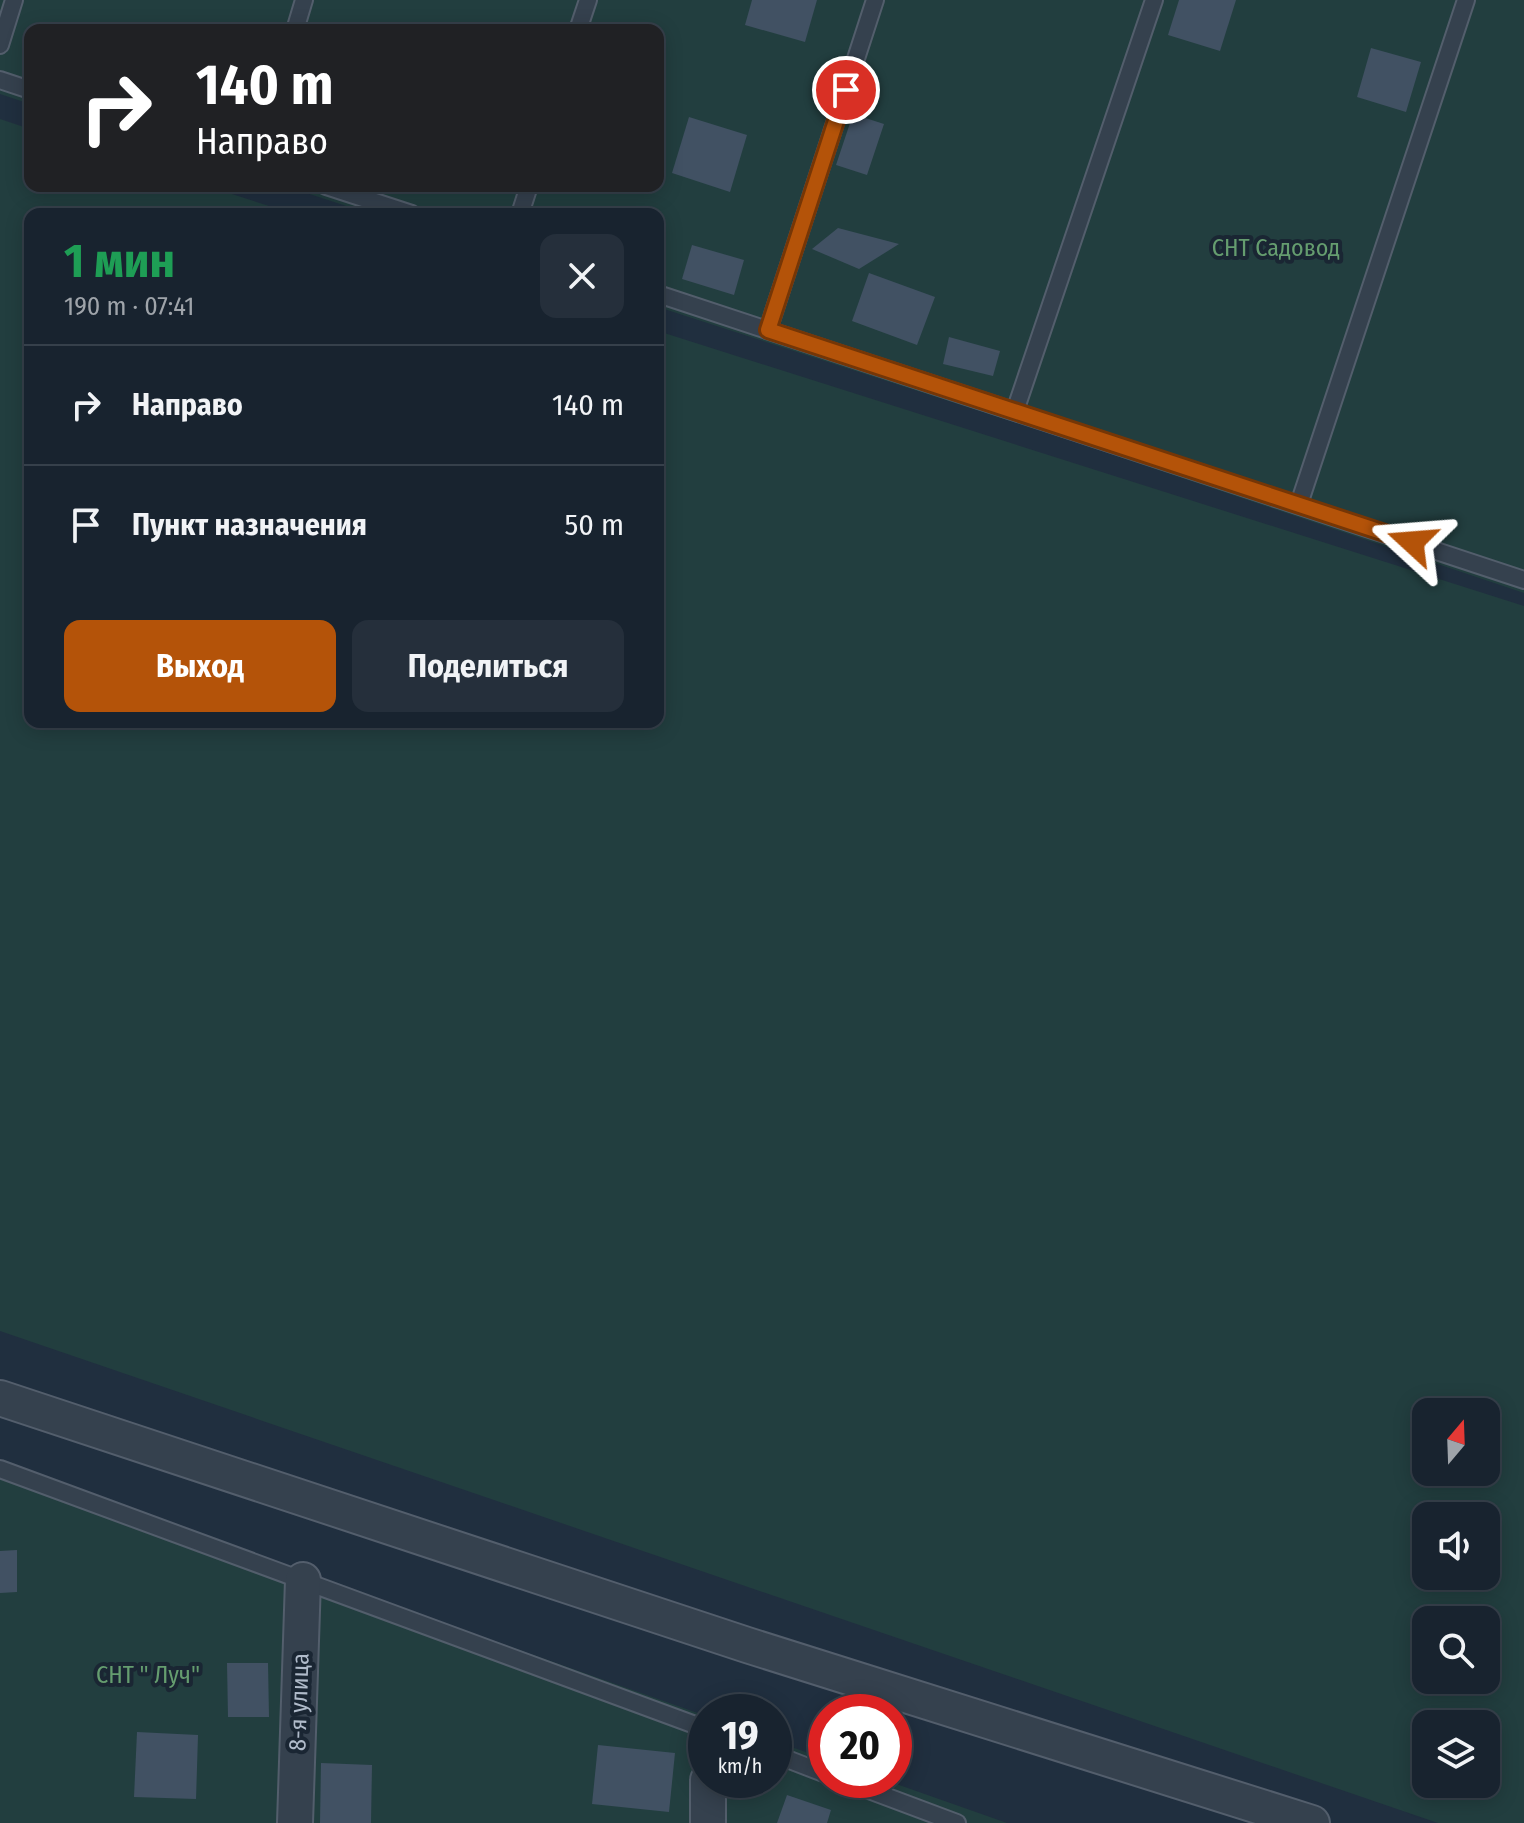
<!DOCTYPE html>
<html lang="ru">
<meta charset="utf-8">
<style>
:root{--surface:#18232f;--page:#252f3b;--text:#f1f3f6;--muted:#9fa4aa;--line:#36404b;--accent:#b45309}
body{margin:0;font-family:"Fira Sans Condensed",sans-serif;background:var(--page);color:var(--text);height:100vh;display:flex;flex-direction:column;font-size:30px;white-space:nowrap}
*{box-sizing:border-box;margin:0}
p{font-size:26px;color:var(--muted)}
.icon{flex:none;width:44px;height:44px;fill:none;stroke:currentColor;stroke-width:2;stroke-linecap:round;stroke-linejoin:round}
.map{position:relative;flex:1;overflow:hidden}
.details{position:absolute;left:24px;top:208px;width:640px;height:520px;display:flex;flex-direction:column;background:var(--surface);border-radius:16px;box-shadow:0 4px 20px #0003,0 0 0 2px var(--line)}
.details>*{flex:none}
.top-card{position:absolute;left:24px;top:24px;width:640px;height:168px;border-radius:16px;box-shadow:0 4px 20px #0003,0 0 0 2px var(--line);background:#202124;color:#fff;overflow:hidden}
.needle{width:52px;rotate:19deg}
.controls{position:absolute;left:1412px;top:1398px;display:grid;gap:16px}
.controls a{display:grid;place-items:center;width:88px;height:88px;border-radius:16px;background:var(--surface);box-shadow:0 4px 20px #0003,0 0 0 2px var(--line);font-size:40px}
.speed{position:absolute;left:688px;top:1694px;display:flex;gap:16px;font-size:40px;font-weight:700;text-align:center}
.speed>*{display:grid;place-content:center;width:104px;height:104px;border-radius:50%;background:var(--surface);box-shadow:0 4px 20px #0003,0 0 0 2px var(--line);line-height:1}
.speed small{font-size:20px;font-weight:400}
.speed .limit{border:12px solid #d22;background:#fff;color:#111}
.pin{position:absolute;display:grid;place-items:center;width:68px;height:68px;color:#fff;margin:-34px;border:4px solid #fff;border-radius:50%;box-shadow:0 2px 8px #0007}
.me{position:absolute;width:88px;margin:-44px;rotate:289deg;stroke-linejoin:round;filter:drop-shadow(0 0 6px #0008)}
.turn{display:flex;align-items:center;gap:28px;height:168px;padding:0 40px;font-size:36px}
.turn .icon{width:104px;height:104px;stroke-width:2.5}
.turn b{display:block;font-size:56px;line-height:68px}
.round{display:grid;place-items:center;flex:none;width:84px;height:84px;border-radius:16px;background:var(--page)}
.headline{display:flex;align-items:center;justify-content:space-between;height:136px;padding:0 40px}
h1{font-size:48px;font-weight:700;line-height:60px;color:#1e9e55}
.action{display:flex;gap:16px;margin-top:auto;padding:16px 40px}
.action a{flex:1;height:92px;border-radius:16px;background:var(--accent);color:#fff;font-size:32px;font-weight:700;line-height:92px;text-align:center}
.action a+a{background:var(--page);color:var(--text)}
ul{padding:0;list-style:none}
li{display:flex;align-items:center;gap:24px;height:120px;padding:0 40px;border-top:2px solid var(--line)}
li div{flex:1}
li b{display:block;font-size:30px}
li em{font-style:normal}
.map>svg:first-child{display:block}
</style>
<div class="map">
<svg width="1524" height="1823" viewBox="0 0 1524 1823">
<rect width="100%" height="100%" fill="#202f3f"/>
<!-- green -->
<g fill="#223e3f" fill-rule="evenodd">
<polygon points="0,0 1524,0 1524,593 1072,441 658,307 658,214 371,214 285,186 658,186 658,30 30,30 30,104 0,94"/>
<path d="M0,119L30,129V186H207L294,214H30V722H658V331L1524,606V1823H1438L0,1331ZM1426,1412H1486V1472H1426ZM1426,1516H1486V1576H1426ZM1426,1620H1486V1680H1426ZM1426,1724H1486V1784H1426Z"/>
<polygon points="0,1466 706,1716 706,1780 774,1780 774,1741 826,1759 826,1780 885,1780 1007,1823 0,1823"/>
</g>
<!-- building -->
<g fill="#415163">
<polygon points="752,0 817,0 805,42 745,25"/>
<polygon points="1179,0 1236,0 1220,51 1168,35"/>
<polygon points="1371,48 1421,62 1406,112 1357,97"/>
<polygon points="853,114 884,124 867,175 836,165"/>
<polygon points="689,117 747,135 730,192 672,173"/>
<polygon points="838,228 899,244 859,269 812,249"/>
<polygon points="692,245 744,260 734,295 682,279"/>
<polygon points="869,273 935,297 917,345 852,321"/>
<polygon points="949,337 1000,351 993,376 943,364"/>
<polygon points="17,1550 17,1592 0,1593 0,1551"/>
<polygon points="227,1663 268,1663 269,1717 228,1717"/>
<polygon points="137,1732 198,1735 196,1799 134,1797"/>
<polygon points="598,1745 675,1753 669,1812 592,1804"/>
<polygon points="321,1763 372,1765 371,1823 320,1823"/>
<polygon points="787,1795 831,1810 827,1823 777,1823"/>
</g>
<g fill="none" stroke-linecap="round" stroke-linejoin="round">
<!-- service casing -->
<g stroke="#535e6c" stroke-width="20">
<g id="service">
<polyline points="295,30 304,0"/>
<polyline points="578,30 588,0"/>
<polyline points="0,45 14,0"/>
<polyline points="0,80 30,90"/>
<polyline points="326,186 412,214"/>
<polyline points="520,214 529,186"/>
<polyline points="658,294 1524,580"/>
<polyline points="768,330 875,0"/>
<polyline points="1015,411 1154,0"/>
<polyline points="1299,504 1466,0"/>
<polyline points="0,1469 706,1729"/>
<polyline points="774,1754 826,1774"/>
<polyline points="842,1780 957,1823"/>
</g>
</g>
<!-- minor casing -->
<g stroke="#535e6c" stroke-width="38">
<g id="minor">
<polyline points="0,1398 747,1645 1312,1823"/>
<polyline points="708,1780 708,1823"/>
<polyline points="295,1823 303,1580"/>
</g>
</g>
<!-- service -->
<use href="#service" stroke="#35414e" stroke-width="16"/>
<!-- minor -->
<use href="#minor" stroke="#35414e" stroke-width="34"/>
</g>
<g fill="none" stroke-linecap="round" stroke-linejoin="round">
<!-- route casing -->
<g stroke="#753606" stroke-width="20">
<polyline id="route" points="846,90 768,330 1412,542"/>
</g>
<!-- route -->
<use href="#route" stroke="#b45309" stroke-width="14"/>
</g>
<g text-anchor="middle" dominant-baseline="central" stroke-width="8" stroke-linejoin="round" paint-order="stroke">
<!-- park labels -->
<g font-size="24" fill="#659d6f" stroke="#1a2633">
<text x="1276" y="248">СНТ Садовод</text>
<text x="148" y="1675">СНТ " Луч"</text>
</g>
<!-- street labels -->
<g font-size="24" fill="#b0bbca" stroke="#1a2633">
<text transform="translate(299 1702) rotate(-88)">8-я улица</text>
</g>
</g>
</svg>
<div class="controls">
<a><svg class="needle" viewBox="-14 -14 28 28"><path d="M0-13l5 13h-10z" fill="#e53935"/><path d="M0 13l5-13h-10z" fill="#9fa4aa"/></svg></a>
<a><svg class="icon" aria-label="sound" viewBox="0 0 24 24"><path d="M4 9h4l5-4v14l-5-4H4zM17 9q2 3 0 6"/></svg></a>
<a><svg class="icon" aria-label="search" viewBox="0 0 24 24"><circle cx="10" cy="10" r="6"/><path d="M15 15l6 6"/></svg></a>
<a><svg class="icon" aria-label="layers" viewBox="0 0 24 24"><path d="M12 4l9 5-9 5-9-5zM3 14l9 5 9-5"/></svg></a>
</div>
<div class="speed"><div>19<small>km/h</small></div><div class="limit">20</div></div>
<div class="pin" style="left:846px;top:90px;background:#d93025"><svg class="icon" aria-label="arrive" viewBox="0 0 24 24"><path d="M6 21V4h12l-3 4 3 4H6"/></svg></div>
<svg class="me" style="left:1412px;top:542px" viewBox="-20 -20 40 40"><path d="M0-17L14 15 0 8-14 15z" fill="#b45309" stroke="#fff" stroke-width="4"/></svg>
<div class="top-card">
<div class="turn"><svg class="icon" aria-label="right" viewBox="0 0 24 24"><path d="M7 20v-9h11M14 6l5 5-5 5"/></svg><div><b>140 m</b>Направо</div></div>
</div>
<section class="details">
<div class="headline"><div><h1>1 мин</h1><p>190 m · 07:41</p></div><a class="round"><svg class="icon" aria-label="close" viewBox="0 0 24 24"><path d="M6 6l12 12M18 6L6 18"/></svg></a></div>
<ul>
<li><svg class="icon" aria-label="right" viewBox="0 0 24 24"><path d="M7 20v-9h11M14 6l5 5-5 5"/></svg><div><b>Направо</b></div><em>140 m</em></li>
<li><svg class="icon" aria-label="arrive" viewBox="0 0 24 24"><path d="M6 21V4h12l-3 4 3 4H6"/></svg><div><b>Пункт назначения</b></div><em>50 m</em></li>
</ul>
<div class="action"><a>Выход</a><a>Поделиться</a></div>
</section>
</div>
